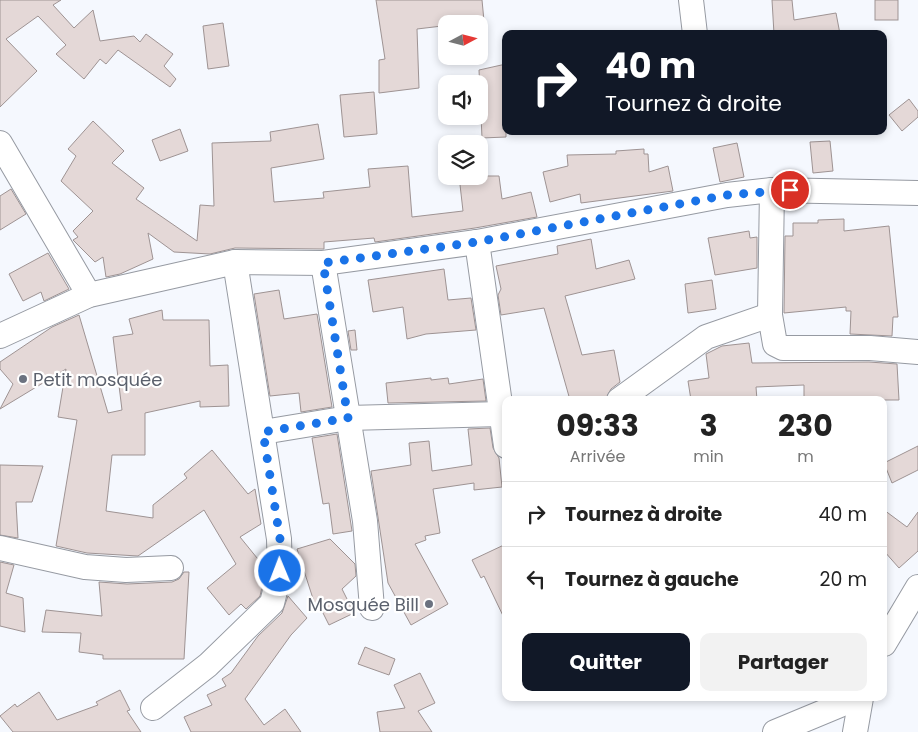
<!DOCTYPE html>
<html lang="fr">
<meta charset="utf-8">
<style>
:root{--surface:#fff;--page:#f2f2f2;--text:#222;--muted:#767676;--line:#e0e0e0;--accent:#111827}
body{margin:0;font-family:Poppins,sans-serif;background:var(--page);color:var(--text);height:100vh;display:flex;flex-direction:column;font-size:19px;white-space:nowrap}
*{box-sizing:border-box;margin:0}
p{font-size:16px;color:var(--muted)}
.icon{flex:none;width:28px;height:28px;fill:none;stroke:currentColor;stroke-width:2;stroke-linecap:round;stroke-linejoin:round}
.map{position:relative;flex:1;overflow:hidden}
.panel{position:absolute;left:502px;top:396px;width:385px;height:305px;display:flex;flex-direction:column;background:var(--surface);border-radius:10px;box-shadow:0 2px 8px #0003}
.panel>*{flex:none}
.banner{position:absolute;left:502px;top:30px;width:385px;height:105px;border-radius:10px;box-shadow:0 2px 8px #0003;background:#111827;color:#fff;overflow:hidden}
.needle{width:32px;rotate:83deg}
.fabs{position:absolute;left:438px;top:15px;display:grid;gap:10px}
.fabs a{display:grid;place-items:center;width:50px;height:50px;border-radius:10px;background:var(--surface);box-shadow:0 2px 8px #0003;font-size:25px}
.pin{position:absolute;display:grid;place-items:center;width:42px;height:42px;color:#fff;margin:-21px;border:2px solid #fff;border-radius:50%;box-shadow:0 1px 5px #0007}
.me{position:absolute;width:55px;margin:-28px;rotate:359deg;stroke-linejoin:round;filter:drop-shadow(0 0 4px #0008)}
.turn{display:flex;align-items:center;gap:18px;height:105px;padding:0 20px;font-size:22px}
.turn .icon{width:65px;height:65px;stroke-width:2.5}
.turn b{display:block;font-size:35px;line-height:42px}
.eta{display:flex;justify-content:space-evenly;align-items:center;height:85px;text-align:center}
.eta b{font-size:30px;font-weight:700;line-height:35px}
.primary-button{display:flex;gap:10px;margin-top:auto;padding:10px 20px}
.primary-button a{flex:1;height:58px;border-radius:10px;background:var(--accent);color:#fff;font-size:20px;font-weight:700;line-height:58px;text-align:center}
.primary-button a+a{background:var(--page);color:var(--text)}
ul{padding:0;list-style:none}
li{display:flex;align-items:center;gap:15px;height:65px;padding:0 20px;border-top:1px solid var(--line)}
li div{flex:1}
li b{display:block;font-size:19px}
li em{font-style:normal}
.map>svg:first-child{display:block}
</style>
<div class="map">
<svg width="918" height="732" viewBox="0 0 918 732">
<rect width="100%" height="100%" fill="#f5f8fe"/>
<!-- building -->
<g fill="#e4d8d7" stroke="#9e9393">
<polygon points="0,0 61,0 53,5 74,28 93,10 100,41 134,36 140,42 146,34 173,54 164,66 176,79 170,87 118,50 106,64 100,59 84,79 56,54 66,45 38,16 6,39 37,71 0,107"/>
<polygon points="376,0 482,0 484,21 417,29 419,88 379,93 379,60 385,59"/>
<polygon points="772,0 792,0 794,20 836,13 840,34 774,34"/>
<rect x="875" y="0" width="23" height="20"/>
<polygon points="223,23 229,66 208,69 203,26"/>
<polygon points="506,64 506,137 482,138 479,70"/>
<polygon points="374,92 377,134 344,137 340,95"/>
<polygon points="909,99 918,111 918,117 902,131 889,115"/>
<polygon points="93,121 124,151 112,163 144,188 136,199 197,241 200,205 214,206 212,143 271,141 270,132 318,124 324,159 271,168 274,202 324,198 323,192 370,187 368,169 408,166 412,217 463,211 459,176 499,176 502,199 531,192 537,217 475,228 375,242 374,238 324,242 324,249 322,249 235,248 210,254 174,252 148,233 153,259 120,274 106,277 103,257 95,262 73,240 78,237 73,231 93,211 61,181 76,156 68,149"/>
<polygon points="180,129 188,151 160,161 152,140"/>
<polygon points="830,141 833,171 813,173 810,142"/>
<polygon points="737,143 744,177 720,182 713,148"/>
<polygon points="644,149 644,154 648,154 649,172 668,166 673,191 581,203 580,194 550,202 543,172 568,166 567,155 616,154 616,151"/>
<polygon points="11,189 26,214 0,230 0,196"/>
<polygon points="844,219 844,231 889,226 898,317 893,317 892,336 850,334 851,311 846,311 846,307 784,313 785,236 793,236 793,223 818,223 818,220"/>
<polygon points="749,231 750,238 757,237 757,268 715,275 708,238"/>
<polygon points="591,239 596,269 629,260 635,279 565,296 582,355 614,350 620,382 611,389 605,400 570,400 544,308 501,315 498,295 501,289 496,266 558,254 557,246"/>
<polygon points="48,253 69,289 44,301 41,292 23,301 9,274"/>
<polygon points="444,269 448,300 471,298 476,330 426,334 407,339 403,307 373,312 368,280"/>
<polygon points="712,280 716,309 688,313 685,284"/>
<polygon points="279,290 284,319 317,314 332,407 301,412 299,393 270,396 254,294"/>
<polygon points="162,310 163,320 209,320 210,366 228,365 229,406 200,407 200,401 145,413 145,455 112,455 106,511 153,518 153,505 187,478 184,474 212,450 248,494 255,489 261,524 240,537 266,569 260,596 246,609 241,604 229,615 207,588 236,564 204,510 138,556 87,553 56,546 77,420 58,417 66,369 0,409 13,384 0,369 0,362 52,327 79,315 108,413 122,410 113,337 133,334 129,319"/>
<polygon points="355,330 357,350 351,350 348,331"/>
<polygon points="749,343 752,363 869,362 897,364 899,400 804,400 804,385 756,387 757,400 691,400 688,381 709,378 706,354 722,346"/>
<polygon points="431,378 431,380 448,378 449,384 483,379 486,401 388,403 386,383"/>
<polygon points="490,428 493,448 499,458 502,487 474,490 474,483 433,489 440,533 425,536 426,540 415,544 448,604 411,625 388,583 371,471 411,465 409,443 429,441 432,471 472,465 468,429"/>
<polygon points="337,434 352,531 333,534 329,503 323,504 312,438"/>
<polygon points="918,446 918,470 892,483 884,463"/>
<polygon points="0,465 43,466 32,502 16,502 18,538 0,535"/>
<polygon points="884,510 907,527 918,512 918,551 899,568 884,551"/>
<polygon points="330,539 355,564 356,576 342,589 354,613 329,625 319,605 316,608 297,549"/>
<polygon points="506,544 506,622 484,576 481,578 472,560"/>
<polygon points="0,562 14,565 6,593 23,598 25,632 0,626"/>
<polygon points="184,572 189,572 184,659 103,659 103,655 79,652 81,633 42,632 46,610 102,616 99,582 127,584 172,582 179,579"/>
<polygon points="288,596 307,618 291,635 245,699 264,725 285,709 301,732 191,732 184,717 212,705 207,695 226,686 222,679 231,673 258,636 282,613"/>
<polygon points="365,647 395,659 389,675 358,664"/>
<polygon points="420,673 435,703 418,711 432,732 380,732 377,712 405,708 394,685"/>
<polygon points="120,690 130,710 127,711 141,732 13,732 0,716 15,704 17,707 39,692 57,720 98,705 96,702"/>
</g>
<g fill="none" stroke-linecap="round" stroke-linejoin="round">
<!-- minor casing -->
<g stroke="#969aa2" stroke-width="26">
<g id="minor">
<polyline points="691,0 695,34"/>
<polyline points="0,143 89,295"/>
<polyline points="772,190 770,315 775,344 783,348 870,348 918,352"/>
<polyline points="477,242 506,446"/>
<polyline points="323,263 365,521 372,608"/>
<polyline points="0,336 89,295 235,262 323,263 477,242 727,195 772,190 918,193"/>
<polyline points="619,400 706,337 770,315"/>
<polyline points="263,432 348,418 501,414"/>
<polyline points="0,548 85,567 126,570 171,568"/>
<polyline points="884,644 918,587"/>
<polyline points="153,708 208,665 272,603 280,571 279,539 235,262"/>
<polyline points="775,732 857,698"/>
<polyline points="855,732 861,698"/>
</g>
</g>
<!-- minor -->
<use href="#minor" stroke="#fff" stroke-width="24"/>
</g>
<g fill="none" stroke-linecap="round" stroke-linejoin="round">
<!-- route -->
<polyline stroke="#1a73e8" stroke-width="9" stroke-dasharray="0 16.2" points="280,571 280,539 263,432 348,418 323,263 477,242 727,195 790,190"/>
</g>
<!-- markers -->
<g fill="#6b7280" stroke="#fff" stroke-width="2">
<circle cx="23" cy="379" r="5"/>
<circle cx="429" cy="604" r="5"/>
</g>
<g text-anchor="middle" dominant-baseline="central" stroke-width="4.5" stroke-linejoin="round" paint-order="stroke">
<!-- worship labels -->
<g font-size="18" fill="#5b616d" stroke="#fff" text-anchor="start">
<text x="33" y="379">Petit mosquée</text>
<text x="419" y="604" text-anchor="end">Mosquée Bill</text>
</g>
</g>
</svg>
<div class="fabs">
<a><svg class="needle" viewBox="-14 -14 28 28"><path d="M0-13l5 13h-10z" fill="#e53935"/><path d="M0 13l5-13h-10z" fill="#767676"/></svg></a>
<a><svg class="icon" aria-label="sound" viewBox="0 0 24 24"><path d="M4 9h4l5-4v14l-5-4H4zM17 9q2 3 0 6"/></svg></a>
<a><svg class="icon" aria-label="layers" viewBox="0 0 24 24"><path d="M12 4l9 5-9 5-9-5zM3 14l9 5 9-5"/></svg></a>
</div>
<div class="pin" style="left:790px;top:190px;background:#d93025"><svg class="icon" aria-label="arrive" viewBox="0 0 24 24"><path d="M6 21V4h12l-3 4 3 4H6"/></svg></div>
<svg class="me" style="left:280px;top:571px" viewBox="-20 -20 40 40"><circle r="17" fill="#1a73e8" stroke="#fff" stroke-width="3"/><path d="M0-11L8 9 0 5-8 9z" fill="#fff"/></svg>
<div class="banner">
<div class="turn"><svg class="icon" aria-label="right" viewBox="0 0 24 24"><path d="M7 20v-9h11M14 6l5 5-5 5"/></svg><div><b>40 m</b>Tournez à droite</div></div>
</div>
<section class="panel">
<div class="eta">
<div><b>09:33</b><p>Arrivée</p></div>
<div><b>3</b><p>min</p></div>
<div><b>230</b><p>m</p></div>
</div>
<ul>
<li><svg class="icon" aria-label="right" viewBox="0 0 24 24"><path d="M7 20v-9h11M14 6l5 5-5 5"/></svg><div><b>Tournez à droite</b></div><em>40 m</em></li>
<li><svg class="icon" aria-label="left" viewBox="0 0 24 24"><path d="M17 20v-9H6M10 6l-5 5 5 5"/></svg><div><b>Tournez à gauche</b></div><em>20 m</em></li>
</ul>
<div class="primary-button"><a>Quitter</a><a>Partager</a></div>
</section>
</div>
